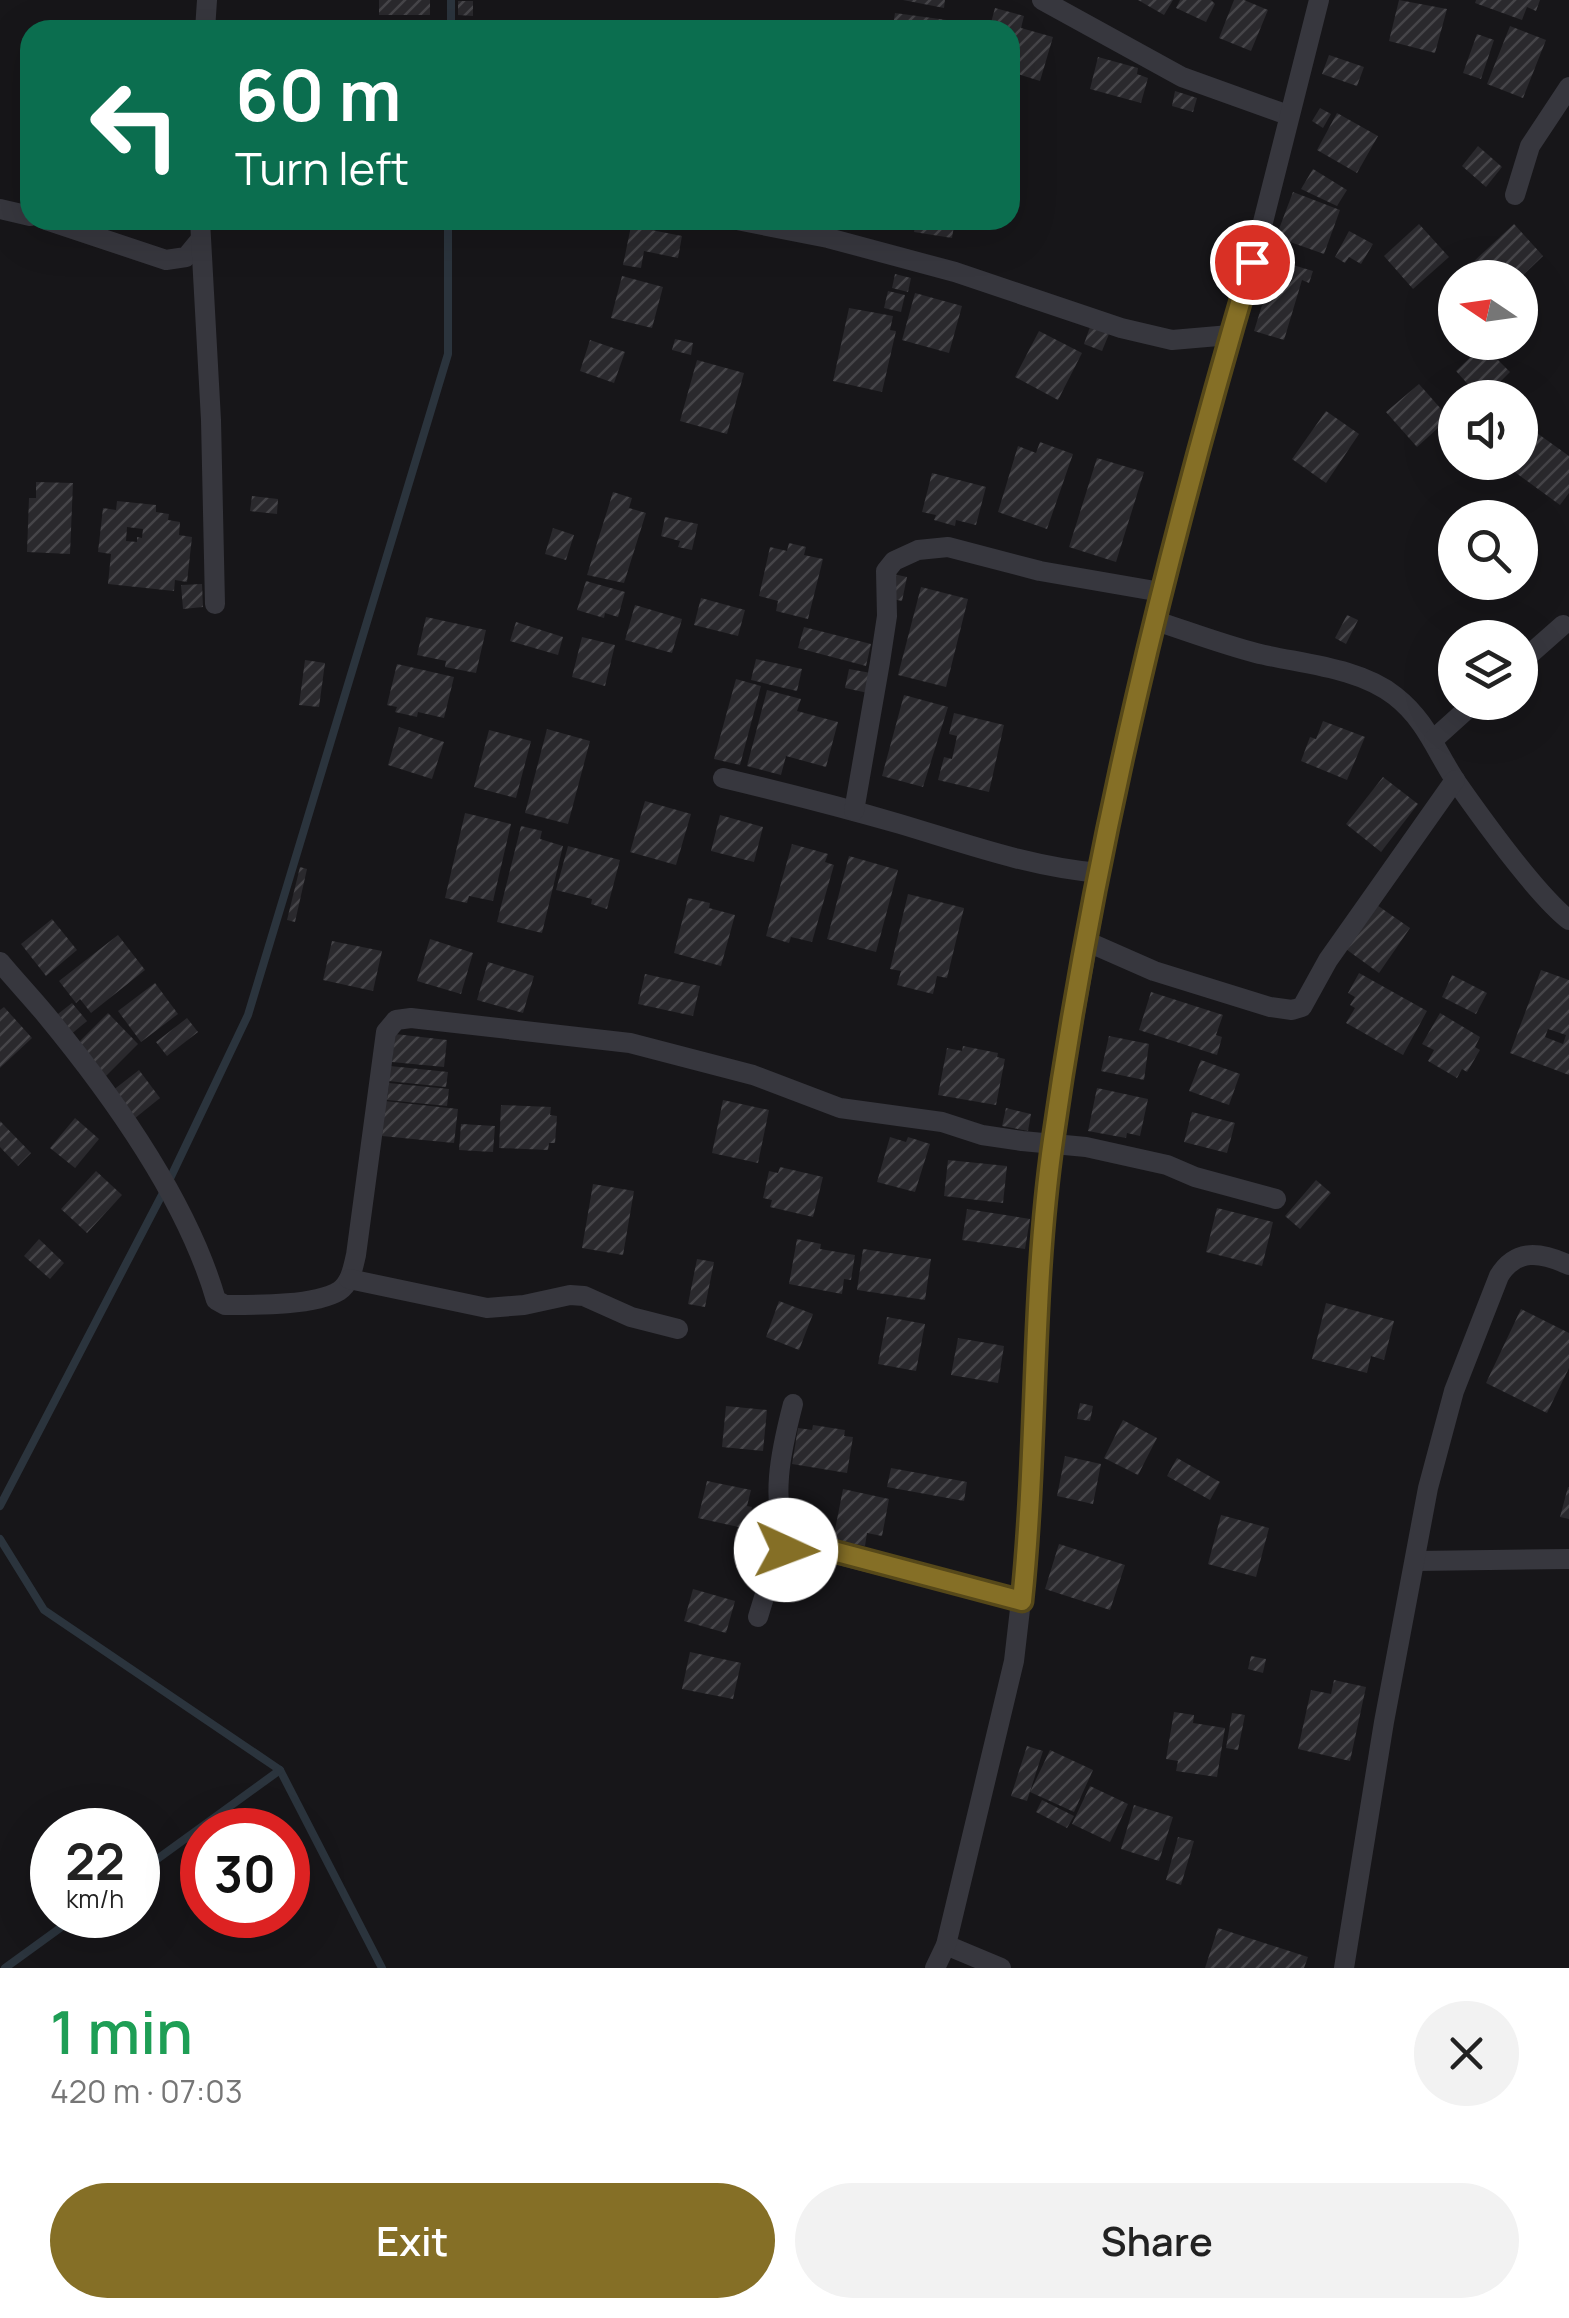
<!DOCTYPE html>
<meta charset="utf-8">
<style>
:root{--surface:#fff;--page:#f2f2f2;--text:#222;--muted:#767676;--accent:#856f26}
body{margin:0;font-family:Manrope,sans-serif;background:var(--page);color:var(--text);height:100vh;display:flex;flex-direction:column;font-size:38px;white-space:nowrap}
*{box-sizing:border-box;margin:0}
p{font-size:32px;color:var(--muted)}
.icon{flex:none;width:55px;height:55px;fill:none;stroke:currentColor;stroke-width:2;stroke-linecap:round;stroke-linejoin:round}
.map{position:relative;height:1968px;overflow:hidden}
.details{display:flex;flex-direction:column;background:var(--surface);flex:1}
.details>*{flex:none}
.guide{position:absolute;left:20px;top:20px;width:1000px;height:210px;border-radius:30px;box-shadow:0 10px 40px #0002;background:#0b6e4f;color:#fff;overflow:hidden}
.needle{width:65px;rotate:283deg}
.controls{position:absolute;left:1438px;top:260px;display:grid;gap:20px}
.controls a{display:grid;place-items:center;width:100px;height:100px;border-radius:50%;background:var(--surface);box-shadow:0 10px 40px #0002;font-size:50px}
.speed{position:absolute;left:30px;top:1808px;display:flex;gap:20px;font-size:50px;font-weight:700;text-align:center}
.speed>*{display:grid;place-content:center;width:130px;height:130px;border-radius:50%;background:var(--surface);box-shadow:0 10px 40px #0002;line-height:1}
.speed small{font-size:25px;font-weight:400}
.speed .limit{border:15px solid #d22;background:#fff;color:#111}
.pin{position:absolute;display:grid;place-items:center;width:85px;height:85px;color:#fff;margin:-42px;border:5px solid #fff;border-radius:50%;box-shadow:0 2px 10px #0007}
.me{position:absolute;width:110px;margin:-55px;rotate:92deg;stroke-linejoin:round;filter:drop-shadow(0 0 8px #0008)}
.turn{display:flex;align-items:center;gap:35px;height:210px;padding:0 50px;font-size:45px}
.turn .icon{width:130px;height:130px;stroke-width:2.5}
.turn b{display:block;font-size:70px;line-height:85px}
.round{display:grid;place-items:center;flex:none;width:105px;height:105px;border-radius:52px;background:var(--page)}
.headline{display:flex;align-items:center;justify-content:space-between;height:170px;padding:0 50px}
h1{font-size:60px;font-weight:600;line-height:75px;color:#1e9e55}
.button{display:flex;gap:20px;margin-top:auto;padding:20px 50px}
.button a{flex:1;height:115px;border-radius:60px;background:var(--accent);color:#fff;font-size:40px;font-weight:600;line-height:115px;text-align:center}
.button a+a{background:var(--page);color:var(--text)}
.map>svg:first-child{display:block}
</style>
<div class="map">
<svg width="1569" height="1968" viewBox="0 0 1569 1968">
<defs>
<pattern id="building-hatch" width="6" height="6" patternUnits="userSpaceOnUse" patternTransform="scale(2.5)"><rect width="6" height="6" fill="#2a292d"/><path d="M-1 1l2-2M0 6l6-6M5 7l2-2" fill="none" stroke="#464549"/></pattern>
</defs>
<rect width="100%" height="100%" fill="#171619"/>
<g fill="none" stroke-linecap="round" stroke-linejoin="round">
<!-- stream -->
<g stroke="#2b343d" stroke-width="8">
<polyline points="451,30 451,0"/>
<polyline points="0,1506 166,1187 248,1015 448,354 448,220"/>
<polyline points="0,1539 44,1610 280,1770 382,1968"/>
<polyline points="138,1873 280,1770"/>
<polyline points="5,1968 78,1915"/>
</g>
</g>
<!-- building -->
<g fill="url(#building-hatch)" fill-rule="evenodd">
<rect x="379" y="0" width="51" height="15"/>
<polygon points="903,0 945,0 944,8"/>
<polygon points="1138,0 1173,0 1164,15"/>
<polygon points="1180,0 1211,0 1215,4 1206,22 1176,8"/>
<polygon points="1234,0 1244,0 1268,10 1251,51 1219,38"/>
<polygon points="1399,0 1447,9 1435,53 1389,41"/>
<polygon points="1476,0 1540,0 1536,11 1527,7 1522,20 1475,3"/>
<polygon points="458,1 473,1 473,16 458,15"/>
<polygon points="995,8 1024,16 1021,28 1053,37 1040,81 1011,72 1010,30 989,30"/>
<polygon points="895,13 947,20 946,30 886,30 886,24 893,25"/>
<polygon points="1510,26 1546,40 1523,98 1487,84"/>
<polygon points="1477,34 1494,40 1481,79 1463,73"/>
<polygon points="1329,55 1364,67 1357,86 1322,74"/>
<polygon points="1098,57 1138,68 1137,74 1148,78 1141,103 1090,89"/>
<polygon points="1175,91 1197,98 1193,112 1172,106"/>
<polygon points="25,102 30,102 30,182 21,181"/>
<polygon points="1320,108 1331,114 1323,128 1312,121"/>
<polygon points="1337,113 1378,136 1357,173 1317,150"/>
<polygon points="1478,146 1502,167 1486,187 1462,166"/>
<polygon points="1313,169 1347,190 1337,206 1301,189"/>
<polygon points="1293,192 1340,210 1324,254 1276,237"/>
<polygon points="916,220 955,220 952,238 914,232"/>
<polygon points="1419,224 1449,257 1413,289 1384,256"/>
<polygon points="1514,224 1543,256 1520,278 1485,278 1472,263"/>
<polygon points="631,226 682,236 678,258 644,251 641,268 623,265"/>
<polygon points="1349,231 1373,244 1361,264 1349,257 1345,263 1335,257"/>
<polygon points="1276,260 1313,271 1309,283 1302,280 1284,340 1254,331"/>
<polygon points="895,274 911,278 908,292 892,288"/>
<polygon points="622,276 663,287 652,328 611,318"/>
<polygon points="888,291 905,295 901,312 884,308"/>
<polygon points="915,293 962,306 949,353 902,340"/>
<polygon points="849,308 893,316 890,330 896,331 882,392 833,381"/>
<polygon points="1090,327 1109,334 1102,351 1084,344"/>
<polygon points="1039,331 1082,353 1058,400 1015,377"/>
<polygon points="675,339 693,343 691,355 672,350"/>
<polygon points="590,340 625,352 614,383 580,371"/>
<polygon points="1483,345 1510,372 1491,391 1483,382 1474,391 1456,371"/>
<polygon points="697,360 744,373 727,434 680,421"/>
<polygon points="1419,384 1449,418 1417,447 1386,412"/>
<polygon points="1326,411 1359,434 1326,483 1292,459"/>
<polygon points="1520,421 1569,456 1569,493 1560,505 1501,462 1520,462"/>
<polygon points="1040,442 1073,454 1047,529 998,512 1018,446 1036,453"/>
<polygon points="1097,458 1144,472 1116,562 1069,547"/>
<polygon points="932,473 986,487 976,525 956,520 955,526 934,520 936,515 922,512"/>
<polygon points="36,482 73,483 70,554 27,552 29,498 36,498"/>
<polygon points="613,492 632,498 629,508 646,513 624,583 587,575"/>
<polygon points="252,496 278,499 277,514 250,511"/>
<path d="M117,501L156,505V512L169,514L168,520L180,522L179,535L192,537L187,582L175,580L174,591L108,584L111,554L98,552L103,508L116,510ZM127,527L143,529L142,538L137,537V542L126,541Z"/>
<polygon points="665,517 698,524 692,550 678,547 680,541 661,536"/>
<polygon points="553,528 574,535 566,560 545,554"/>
<polygon points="789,543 806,547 804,555 823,559 808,619 776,611 778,601 759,596 770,547 787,551"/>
<polygon points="893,574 907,577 902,601 888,598"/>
<polygon points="586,581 625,592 618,617 605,613 604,618 577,610"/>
<polygon points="202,584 203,607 183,609 181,585"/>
<polygon points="921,587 968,599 946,687 898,675"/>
<polygon points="701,598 745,610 738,636 694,625"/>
<polygon points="635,605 682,619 672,653 625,640"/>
<polygon points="1347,615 1358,620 1346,644 1335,638"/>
<polygon points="426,617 486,630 476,673 445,667 446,661 417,655"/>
<polygon points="516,622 563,637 558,655 510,641"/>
<polygon points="804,627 871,644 866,666 798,648"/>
<polygon points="582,637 615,645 605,686 572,677"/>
<polygon points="756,659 802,669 797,691 751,680"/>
<polygon points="305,660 325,663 319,707 299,705"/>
<polygon points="397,664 454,677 444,718 418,712 417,717 395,712 397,707 387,705"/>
<polygon points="849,669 871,673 868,693 845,688"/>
<polygon points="736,679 761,686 740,765 714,759"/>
<polygon points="767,690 801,699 797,711 838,722 826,767 786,756 781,775 747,766"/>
<polygon points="904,695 948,707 923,787 882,776"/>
<polygon points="954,713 1004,725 989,792 938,780 944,757 952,759 957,736 949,734"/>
<polygon points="1323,721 1365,737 1347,780 1301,761 1310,737 1316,739"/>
<polygon points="399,727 444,742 432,779 388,765"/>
<polygon points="547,729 590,741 568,824 525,813"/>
<polygon points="489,730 531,741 516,798 474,787"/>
<polygon points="1383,777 1418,804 1381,852 1346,824"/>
<polygon points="645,801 691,814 676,865 630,852"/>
<polygon points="465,813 511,824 493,901 469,896 467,903 445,898"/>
<polygon points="720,815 763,827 754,862 711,851"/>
<polygon points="521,826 542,831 540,839 563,846 542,933 497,922"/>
<polygon points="792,844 828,854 825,862 834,865 812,942 791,937 789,943 766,936"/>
<polygon points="568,846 620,860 607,909 591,904 592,899 556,890"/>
<polygon points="849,856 898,870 876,952 827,939"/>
<polygon points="300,867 307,869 295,922 287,920"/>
<polygon points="908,894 964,908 947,978 937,976 933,994 897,985 901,971 890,969"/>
<polygon points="688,898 710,903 709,908 735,915 721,966 674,953"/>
<polygon points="1374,903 1410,928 1379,973 1343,947"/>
<polygon points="52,919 77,950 46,976 21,944"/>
<polygon points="118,935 145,970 91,1013 80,999 76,1003 59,981"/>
<polygon points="430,939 473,953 461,994 417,981"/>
<polygon points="332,941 382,951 373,991 323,980"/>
<polygon points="488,962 534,976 523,1013 477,1000"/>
<path d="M1541,970L1569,980V1075L1510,1053ZM1548,1029L1566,1035L1563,1044L1545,1037Z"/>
<polygon points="1359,973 1427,1011 1403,1055 1346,1023 1355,1008 1350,1005 1355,997 1348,993"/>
<polygon points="645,974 700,986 693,1016 638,1004"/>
<polygon points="1452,975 1487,993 1476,1014 1442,997"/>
<polygon points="155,983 178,1014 141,1042 118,1011"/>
<polygon points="1151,992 1223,1015 1216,1035 1222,1037 1217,1055 1139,1030"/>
<polygon points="72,1003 87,1021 69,1036 54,1017"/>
<polygon points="4,1007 32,1038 0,1068 0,1010"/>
<polygon points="108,1013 138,1044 106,1076 75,1046"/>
<polygon points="1440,1013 1480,1037 1475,1047 1480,1050 1467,1072 1462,1069 1457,1078 1428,1061 1434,1050 1422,1044"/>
<polygon points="187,1018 198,1032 167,1056 156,1042"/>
<polygon points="395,1034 447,1040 444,1067 392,1062"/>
<polygon points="1109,1036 1149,1044 1144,1080 1101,1071"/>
<polygon points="963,1046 998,1053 997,1057 1005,1059 996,1105 938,1095 947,1048 962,1051"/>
<polygon points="1201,1060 1240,1074 1229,1105 1189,1091"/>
<polygon points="390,1066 448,1072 446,1087 388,1081"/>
<polygon points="139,1070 160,1098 134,1119 112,1091"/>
<polygon points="389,1083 449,1089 447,1106 387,1100"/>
<polygon points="1097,1088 1148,1099 1140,1136 1127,1133 1126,1138 1088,1131"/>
<polygon points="723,1100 769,1110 758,1163 712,1153"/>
<polygon points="385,1101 458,1109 454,1143 382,1136"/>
<polygon points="501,1105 551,1107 550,1115 557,1116 555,1143 549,1143 548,1150 499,1148"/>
<polygon points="1006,1108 1031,1114 1028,1131 1002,1126"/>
<polygon points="1192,1112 1235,1123 1227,1153 1184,1142"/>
<polygon points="75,1118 99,1139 75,1168 50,1148"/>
<polygon points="0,1121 31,1153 18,1166 0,1147"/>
<polygon points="461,1124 495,1126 493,1152 459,1150"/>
<polygon points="890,1137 906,1142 908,1137 930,1144 915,1192 877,1182"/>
<polygon points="948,1160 1007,1166 1003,1203 944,1196"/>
<polygon points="780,1167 823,1177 813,1217 770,1207 772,1200 763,1198 769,1171 778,1173"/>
<polygon points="96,1171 122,1195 87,1233 61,1209"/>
<polygon points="1316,1180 1331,1193 1300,1229 1285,1216"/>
<polygon points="593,1184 634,1191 623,1255 582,1248"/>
<polygon points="1217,1208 1273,1222 1262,1266 1206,1252"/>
<polygon points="967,1209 1030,1219 1025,1249 962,1240"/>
<polygon points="39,1239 64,1263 50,1279 24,1256"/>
<polygon points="797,1239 821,1244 820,1249 855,1255 851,1280 844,1279 842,1294 789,1284"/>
<polygon points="863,1249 931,1259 925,1300 857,1290"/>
<polygon points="697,1259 714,1262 705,1307 688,1304"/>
<polygon points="779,1301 813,1314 799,1350 766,1337"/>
<polygon points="1326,1303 1394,1321 1384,1360 1371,1356 1367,1373 1312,1359"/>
<polygon points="1521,1309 1569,1333 1569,1368 1547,1413 1486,1383"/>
<polygon points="887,1317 925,1324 916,1371 878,1364"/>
<polygon points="958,1338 1004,1346 998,1383 951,1375"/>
<polygon points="1080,1403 1093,1406 1090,1421 1077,1419"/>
<polygon points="726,1406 767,1410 763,1451 722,1447"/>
<polygon points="1123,1420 1157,1438 1138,1475 1104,1458"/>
<polygon points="813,1425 845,1430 844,1436 853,1437 847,1473 792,1464 798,1428 812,1430"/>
<polygon points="1065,1456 1101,1464 1093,1504 1057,1496"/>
<polygon points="1177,1458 1220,1482 1210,1500 1167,1476"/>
<polygon points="891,1468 967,1482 964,1501 887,1487"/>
<polygon points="707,1481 751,1490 747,1506 752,1507 748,1523 743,1522 743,1528 698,1518"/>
<polygon points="1568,1487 1569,1487 1569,1519 1560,1517"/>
<polygon points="843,1489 889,1499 882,1536 867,1533 865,1546 833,1540"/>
<polygon points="794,1500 813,1504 809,1525 790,1521"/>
<polygon points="1221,1515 1269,1528 1256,1577 1208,1564"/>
<polygon points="1059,1544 1125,1565 1110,1610 1045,1589"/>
<polygon points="693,1589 735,1601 726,1633 684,1621"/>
<polygon points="690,1652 741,1663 733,1699 682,1689"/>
<polygon points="1251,1656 1266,1659 1263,1673 1248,1669"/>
<polygon points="1334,1680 1366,1687 1350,1761 1298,1749 1311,1690 1331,1694"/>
<polygon points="1174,1712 1194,1715 1193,1723 1225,1728 1217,1777 1176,1771 1178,1761 1166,1759"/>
<polygon points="1232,1713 1245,1715 1238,1750 1226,1748"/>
<polygon points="1027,1746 1043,1751 1027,1801 1011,1796"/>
<polygon points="1050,1750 1093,1770 1074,1812 1030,1792"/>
<polygon points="1090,1786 1128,1804 1110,1842 1072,1824"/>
<polygon points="1042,1800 1074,1816 1067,1828 1036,1812"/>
<polygon points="1134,1805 1173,1817 1159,1861 1121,1849"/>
<polygon points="1178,1837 1194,1841 1181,1885 1166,1880"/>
<polygon points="1218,1928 1308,1957 1304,1968 1205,1968"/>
</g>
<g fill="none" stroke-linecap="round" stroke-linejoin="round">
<!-- minor -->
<g stroke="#37373e" stroke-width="20">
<polyline points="1042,0 1182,77 1288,115"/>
<polyline points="205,30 207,0"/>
<polyline points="1515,195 1530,146 1569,87"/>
<polyline points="0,209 30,216"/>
<polyline points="46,220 166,260 186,257 200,240"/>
<polyline points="200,220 211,420 215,604"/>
<polyline points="737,220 828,238 955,272 1121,328 1172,340 1230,335"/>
<path d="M1153,620C1187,631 1221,644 1256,653C1301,664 1358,667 1395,696C1427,721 1436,752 1457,783C1483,820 1535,893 1569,920"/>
<polyline points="1520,663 1563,625"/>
<polyline points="1434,739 1475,702"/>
<path d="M723,778C782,792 841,807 900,824C967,844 1030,867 1100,873"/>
<polyline points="854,811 880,662 887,616 886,571 894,561 918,550 948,547 1040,571 1161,592"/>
<polyline points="1088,942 1154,971 1270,1007 1292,1010 1302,1007 1328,960 1455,780"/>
<path d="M0,962C15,980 31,997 46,1015C112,1095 187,1199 216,1300L225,1305C254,1305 314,1306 339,1291C351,1283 353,1267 356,1255L386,1032L396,1020L411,1018L630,1043L753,1075L840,1108L942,1122L982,1135L1022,1141L1086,1147L1167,1165L1195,1177L1276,1199"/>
<polyline points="349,1279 487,1308 524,1305 570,1295 584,1296 631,1317 678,1329"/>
<path d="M786,1550C772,1495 779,1458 793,1404"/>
<polyline points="1416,1561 1569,1559"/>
<polyline points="758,1617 777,1555 795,1544 1022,1601"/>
<polyline points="946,1945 1001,1968"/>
<polyline points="935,1968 946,1945 1014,1661 1025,1566 1041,1273 1052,1142 1100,873 1153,620 1262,226 1319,0"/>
<path d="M1344,1968L1384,1722L1428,1488L1454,1391L1499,1276C1516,1248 1541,1252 1569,1265"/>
</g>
</g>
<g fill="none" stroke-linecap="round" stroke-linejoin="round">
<!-- route casing -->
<g stroke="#564819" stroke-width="25">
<path id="route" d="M786,1550L795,1544L822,1548L1022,1601C1038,1448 1031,1293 1053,1140C1095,843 1167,550 1252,262"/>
</g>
<!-- route -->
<use href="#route" stroke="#856f26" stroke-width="18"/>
</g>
</svg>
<div class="controls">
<a><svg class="needle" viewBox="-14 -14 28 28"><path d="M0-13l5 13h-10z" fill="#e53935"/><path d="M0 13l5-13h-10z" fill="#767676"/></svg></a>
<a><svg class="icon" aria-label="sound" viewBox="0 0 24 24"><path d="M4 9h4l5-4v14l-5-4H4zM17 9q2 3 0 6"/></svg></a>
<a><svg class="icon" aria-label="search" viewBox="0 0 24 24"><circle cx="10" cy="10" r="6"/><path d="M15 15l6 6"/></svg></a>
<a><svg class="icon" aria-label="layers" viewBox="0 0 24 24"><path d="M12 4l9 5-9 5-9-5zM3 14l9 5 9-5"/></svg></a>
</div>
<div class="speed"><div>22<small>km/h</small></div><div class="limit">30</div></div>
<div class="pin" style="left:1252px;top:262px;background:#d93025"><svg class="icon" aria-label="arrive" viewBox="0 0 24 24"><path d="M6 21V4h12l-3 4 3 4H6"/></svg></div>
<svg class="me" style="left:786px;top:1550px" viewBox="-20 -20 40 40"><circle r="19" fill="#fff"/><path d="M0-13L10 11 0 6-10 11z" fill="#856f26"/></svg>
<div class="guide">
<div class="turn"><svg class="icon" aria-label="left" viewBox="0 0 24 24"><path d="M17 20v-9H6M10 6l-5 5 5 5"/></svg><div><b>60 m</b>Turn left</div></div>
</div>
</div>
<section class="details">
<div class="headline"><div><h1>1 min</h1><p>420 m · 07:03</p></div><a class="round"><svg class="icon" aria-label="close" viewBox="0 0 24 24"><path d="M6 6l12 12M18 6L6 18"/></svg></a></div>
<div class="button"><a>Exit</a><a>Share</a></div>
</section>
